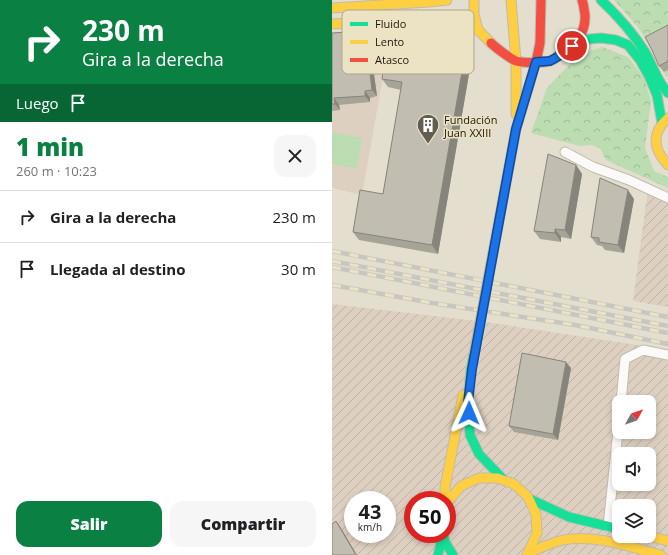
<!DOCTYPE html>
<html lang="es">
<meta charset="utf-8">
<style>
:root{--surface:#fff;--page:#f6f6f6;--text:#202124;--muted:#757577;--line:#e0e0e0;--accent:#0b8043}
body{margin:0;font-family:"Open Sans",sans-serif;background:var(--page);color:var(--text);height:100vh;display:flex;flex-direction:column;font-size:15px;white-space:nowrap}
*{box-sizing:border-box;margin:0}
p{font-size:13px;color:var(--muted)}
.icon{flex:none;width:22px;height:22px;fill:none;stroke:currentColor;stroke-width:2;stroke-linecap:round;stroke-linejoin:round}
.map{position:relative;flex:1;overflow:hidden}
.panel{display:flex;flex-direction:column;background:var(--surface);width:332px}
.panel>*{flex:none}
.top-card{background:#0b8043;color:#fff;overflow:hidden}
.needle{width:26px;rotate:50deg}
.tools{position:absolute;left:280px;top:395px;display:grid;gap:8px}
.tools a{display:grid;place-items:center;width:44px;height:44px;border-radius:8px;background:var(--surface);box-shadow:0 2px 6px #0003;font-size:20px}
.speed{position:absolute;left:12px;top:491px;display:flex;gap:8px;font-size:20px;font-weight:700;text-align:center}
.speed>*{display:grid;place-content:center;width:52px;height:52px;border-radius:50%;background:var(--surface);box-shadow:0 2px 6px #0003;line-height:1}
.speed small{font-size:10px;font-weight:400}
.speed .limit{border:6px solid #d22;background:#fff;color:#111}
.pin{position:absolute;display:grid;place-items:center;width:34px;height:34px;color:#fff;margin:-17px;border:2px solid #fff;border-radius:50%;box-shadow:0 1px 4px #0007}
.me{position:absolute;width:44px;margin:-22px;rotate:1deg;stroke-linejoin:round;filter:drop-shadow(0 0 3px #0008)}
.turn{display:flex;align-items:center;gap:14px;height:84px;padding:0 16px;font-size:18px}
.turn .icon{width:52px;height:52px;stroke-width:2.5}
.turn b{display:block;font-size:28px;line-height:34px}
.then{display:flex;align-items:center;height:38px;padding:0 16px;background:#0003;gap:8px;font-size:15px}
.round{display:grid;place-items:center;flex:none;width:42px;height:42px;border-radius:12px;background:var(--page)}
.headline{display:flex;align-items:center;justify-content:space-between;height:68px;padding:0 16px}
h1{font-size:24px;font-weight:800;line-height:30px;color:var(--accent)}
.primary-button{display:flex;gap:8px;margin-top:auto;padding:8px 16px}
.primary-button a{flex:1;height:46px;border-radius:12px;background:var(--accent);color:#fff;font-size:16px;font-weight:800;line-height:46px;text-align:center}
.primary-button a+a{background:var(--page);color:var(--text)}
ul{padding:0;list-style:none}
li{display:flex;align-items:center;gap:12px;height:52px;padding:0 16px;border-top:1px solid var(--line)}
li div{flex:1}
li b{display:block;font-size:15px}
li em{font-style:normal}
main{display:flex;flex:1;min-height:0}
.map>svg:first-child{display:block}
</style>
<main>
<section class="panel">
<div class="top-card">
<div class="turn"><svg class="icon" aria-label="right" viewBox="0 0 24 24"><path d="M7 20v-9h11M14 6l5 5-5 5"/></svg><div><b>230 m</b>Gira a la derecha</div></div>
<div class="then">Luego<svg class="icon" aria-label="arrive" viewBox="0 0 24 24"><path d="M6 21V4h12l-3 4 3 4H6"/></svg></div>
</div>
<div class="headline"><div><h1>1 min</h1><p>260 m · 10:23</p></div><a class="round"><svg class="icon" aria-label="close" viewBox="0 0 24 24"><path d="M6 6l12 12M18 6L6 18"/></svg></a></div>
<ul>
<li><svg class="icon" aria-label="right" viewBox="0 0 24 24"><path d="M7 20v-9h11M14 6l5 5-5 5"/></svg><div><b>Gira a la derecha</b></div><em>230 m</em></li>
<li><svg class="icon" aria-label="arrive" viewBox="0 0 24 24"><path d="M6 21V4h12l-3 4 3 4H6"/></svg><div><b>Llegada al destino</b></div><em>30 m</em></li>
</ul>
<div class="primary-button"><a>Salir</a><a>Compartir</a></div>
</section>
<div class="map">
<svg width="336" height="555" viewBox="0 0 336 555">
<defs>
<pattern id="industrial-furrows" width="10" height="10" patternUnits="userSpaceOnUse"><rect width="10" height="10" fill="#ded0c1"/><path d="M-1 1l2-2M0 10L10 0M9 11l2-2" fill="none" stroke="#beb2a5"/></pattern>
<pattern id="park-crowns" width="20" height="18" patternUnits="userSpaceOnUse"><rect width="20" height="18" fill="#bcdcb2"/><path d="M2 6a3 3 0 1 1 6 0M12 15a3 3 0 1 1 6 0" fill="none" stroke="#a1bc98"/></pattern>
</defs>
<rect width="100%" height="100%" fill="#e3decd"/>
<!-- industrial -->
<g fill="url(#industrial-furrows)" fill-rule="evenodd">
<polygon points="316,188 336,198 336,307 301,301"/>
<path d="M0,304L153,322L312,346L336,352V555H0ZM287,402H317V432H287ZM287,454H317V484H287ZM21,500H55V534H21ZM81,500H115V534H81ZM287,506H317V536H287Z"/>
</g>
<!-- education -->
<polygon fill="#ded0c1" points="58,37 30,195 8,190 0,187 0,40"/>
<!-- park -->
<g fill="url(#park-crowns)">
<polygon points="282,0 336,0 336,77 334,77 317,44 306,27"/>
<polygon points="270,47 296,57 312,78 319,101 313,148 322,171 336,177 336,188 274,160 268,148 259,145 248,146 199,133 215,88 234,68 250,54"/>
</g>
<!-- pitch -->
<polygon fill="#bcdcb2" points="0,132 30,138 25,169 0,164"/>
<g fill="none" stroke-linecap="round" stroke-linejoin="round">
<!-- street casing -->
<g stroke="#c0bbae" stroke-width="11">
<g id="street">
<polyline points="233,152 261,167 297,180 336,198"/>
<polyline points="289,402 293,359 311,350 336,355"/>
<polyline points="276,527 287,421"/>
</g>
</g>
<!-- fast casing -->
<g stroke="#c0bbae" stroke-width="11">
<g id="fast">
<path d="M269,0C286,16 301,33 313,52C321,66 325,81 336,93"/>
<polyline points="246,40 269,38 284,40 296,45 308,60 317,76 325,95 330,123"/>
<polyline points="142,354 139,369 136,402 138,435 147,454 171,479"/>
<polyline points="198,499 237,517 287,529"/>
<polyline points="111,534 113,542 121,555"/>
<polyline points="106,555 111,535"/>
</g>
</g>
<!-- slow casing -->
<g stroke="#c0bbae" stroke-width="11">
<g id="slow">
<polyline points="142,0 142,14 146,30"/>
<polyline points="179,0 184,61 184,114"/>
<polyline points="0,8 97,2 115,0"/>
<polyline points="0,24 99,18 116,18 130,22 146,30 159,43"/>
<path d="M336,118C319,133 321,149 336,165"/>
<polyline points="113,500 113,487 131,395"/>
<polyline points="115,503 129,486 147,478 165,478 182,484 196,497 204,514 205,533 195,555"/>
<polyline points="316,536 336,541"/>
<path d="M196,554C207,548 219,543 231,540C264,534 297,547 329,555"/>
</g>
</g>
<!-- jam casing -->
<g stroke="#c0bbae" stroke-width="11">
<g id="jam">
<path d="M159,43C164,48 179,59 184,61C190,63 213,63 218,61C221,60 224,58 226,56C242,47 254,34 253,15C252,10 252,5 250,0"/>
<polyline points="161,253 184,129 204,62 208,43 209,0"/>
</g>
</g>
<!-- street -->
<use href="#street" stroke="#fbfaf8" stroke-width="9"/>
<!-- fast -->
<use href="#fast" stroke="#16e098" stroke-width="9"/>
<!-- slow -->
<use href="#slow" stroke="#ffcf43" stroke-width="9"/>
<!-- jam -->
<use href="#jam" stroke="#f24e42" stroke-width="9"/>
<!-- rail casing -->
<g stroke="#c8c6c1" stroke-width="4.5">
<g id="rail">
<polyline points="0,251 336,317"/>
<polyline points="0,261 336,326"/>
<polyline points="0,267 336,333"/>
<polyline points="0,285 100,303 243,325 336,344"/>
</g>
</g>
<!-- rail -->
<use href="#rail" stroke="#ece2c4" stroke-width="3" stroke-dasharray="9" stroke-linecap="butt"/>
<!-- slow-bridge casing -->
<g stroke="#c0bbae" stroke-width="11" stroke-linecap="butt">
<polyline id="slow-bridge" points="142,354 161,253"/>
</g>
<!-- slow-bridge -->
<use href="#slow-bridge" stroke="#ffcf43" stroke-width="9"/>
</g>
<!-- wall -->
<g fill="#a6a397">
<polygon points="336,25 336,70 332,72 327,66"/>
<polygon points="33,31 37,38 45,96 38,98 38,102 7,105 8,110 0,111 0,33"/>
<polygon points="114,62 114,63 137,74 106,254 27,240 21,232 51,194 69,90 56,87 50,79"/>
<polygon points="244,165 250,174 239,239 229,237 229,242 208,239 202,231"/>
<polygon points="302,199 292,253 273,250 270,246 265,245 259,237"/>
<polygon points="239,368 226,440 182,432 177,426"/>
</g>
<!-- shaded-wall -->
<g fill="#87847b">
<polygon points="33,31 37,38 45,96 40,90"/>
<polygon points="108,53 114,62 113,70 107,62"/>
<polygon points="131,66 137,74 106,254 100,245"/>
<polygon points="33,91 38,98 38,102 33,96"/>
<polygon points="2,98 7,105 8,110 3,104"/>
<polygon points="244,165 250,174 239,239 233,230"/>
<polygon points="296,190 302,199 292,253 286,245"/>
<polygon points="223,229 229,237 229,242 223,233"/>
<polygon points="234,362 239,368 226,440 221,434"/>
<polygon points="4,521 9,528 25,555 24,555"/>
</g>
<!-- building -->
<g fill="#c1bdb0" stroke="#87847b">
<polygon points="336,25 336,61 327,66 320,50 313,37"/>
<polygon points="33,31 40,90 33,91 33,96 2,98 3,104 0,104 0,33"/>
<polygon points="55,44 108,53 107,62 131,66 100,245 21,232 28,190 51,194 70,82 50,79"/>
<polygon points="216,154 244,165 233,230 223,229 223,233 202,231"/>
<polygon points="268,178 296,190 286,245 267,242 267,238 259,237"/>
<polygon points="190,353 234,362 221,434 177,426"/>
<polygon points="4,521 24,555 0,555 0,524"/>
</g>
<g fill="none" stroke-linecap="round" stroke-linejoin="round">
<!-- route casing -->
<g stroke="#114b97" stroke-width="10">
<polyline id="route" points="137,413 136,402 140,369 184,129 204,62 218,61 234,52 240,46"/>
</g>
<!-- route -->
<use href="#route" stroke="#1a73e8" stroke-width="7"/>
</g>
<!-- icons -->
<defs>
<g id="building-pin" transform="scale(1.15)"><path d="M0 17L-7.5 6A9.5 9.5 0 1 1 7.5 6Z" fill="#615d50" stroke="#ece2c4"/><path d="M-4-6H4V6H1V3H-1V6H-4ZM-2.5-4.3h1.7v1.8h-1.7ZM.8-4.3h1.7v1.8H.8ZM-2.5-1h1.7V.8h-1.7ZM.8-1h1.7V.8H.8Z" fill="#fff"/></g>
</defs>
<g fill-rule="evenodd">
<use href="#building-pin" x="96" y="125"/>
</g>
<g text-anchor="middle" dominant-baseline="central" stroke-width="3" stroke-linejoin="round" paint-order="stroke">
<!-- poi labels -->
<g font-size="11" fill="#1b170c" stroke="#ece2c4" text-anchor="start">
<text x="112" y="119">Fundación<tspan x="112" dy="13">Juan XXIII</tspan></text>
</g>
</g>
<!-- legend -->
<rect x="10" y="10" width="132" height="64" rx="6" fill="#ece2c4" stroke="#ada58d" stroke-width="1"/>
<rect x="18" y="22" width="18" height="4" fill="#16e098"/>
<rect x="18" y="40" width="18" height="4" fill="#ffcf43"/>
<rect x="18" y="58" width="18" height="4" fill="#f24e42"/>
<g font-size="11" fill="#1b170c">
<text x="43" y="28">Fluido</text>
<text x="43" y="46">Lento</text>
<text x="43" y="64">Atasco</text>
</g>
</svg>
<div class="tools">
<a><svg class="needle" viewBox="-14 -14 28 28"><path d="M0-13l5 13h-10z" fill="#e53935"/><path d="M0 13l5-13h-10z" fill="#757577"/></svg></a>
<a><svg class="icon" aria-label="sound" viewBox="0 0 24 24"><path d="M4 9h4l5-4v14l-5-4H4zM17 9q2 3 0 6"/></svg></a>
<a><svg class="icon" aria-label="layers" viewBox="0 0 24 24"><path d="M12 4l9 5-9 5-9-5zM3 14l9 5 9-5"/></svg></a>
</div>
<div class="speed"><div>43<small>km/h</small></div><div class="limit">50</div></div>
<div class="pin" style="left:240px;top:46px;background:#d93025"><svg class="icon" aria-label="arrive" viewBox="0 0 24 24"><path d="M6 21V4h12l-3 4 3 4H6"/></svg></div>
<svg class="me" style="left:137px;top:413px" viewBox="-20 -20 40 40"><path d="M0-17L14 15 0 8-14 15z" fill="#1a73e8" stroke="#fff" stroke-width="4"/></svg>
</div>
</main>
